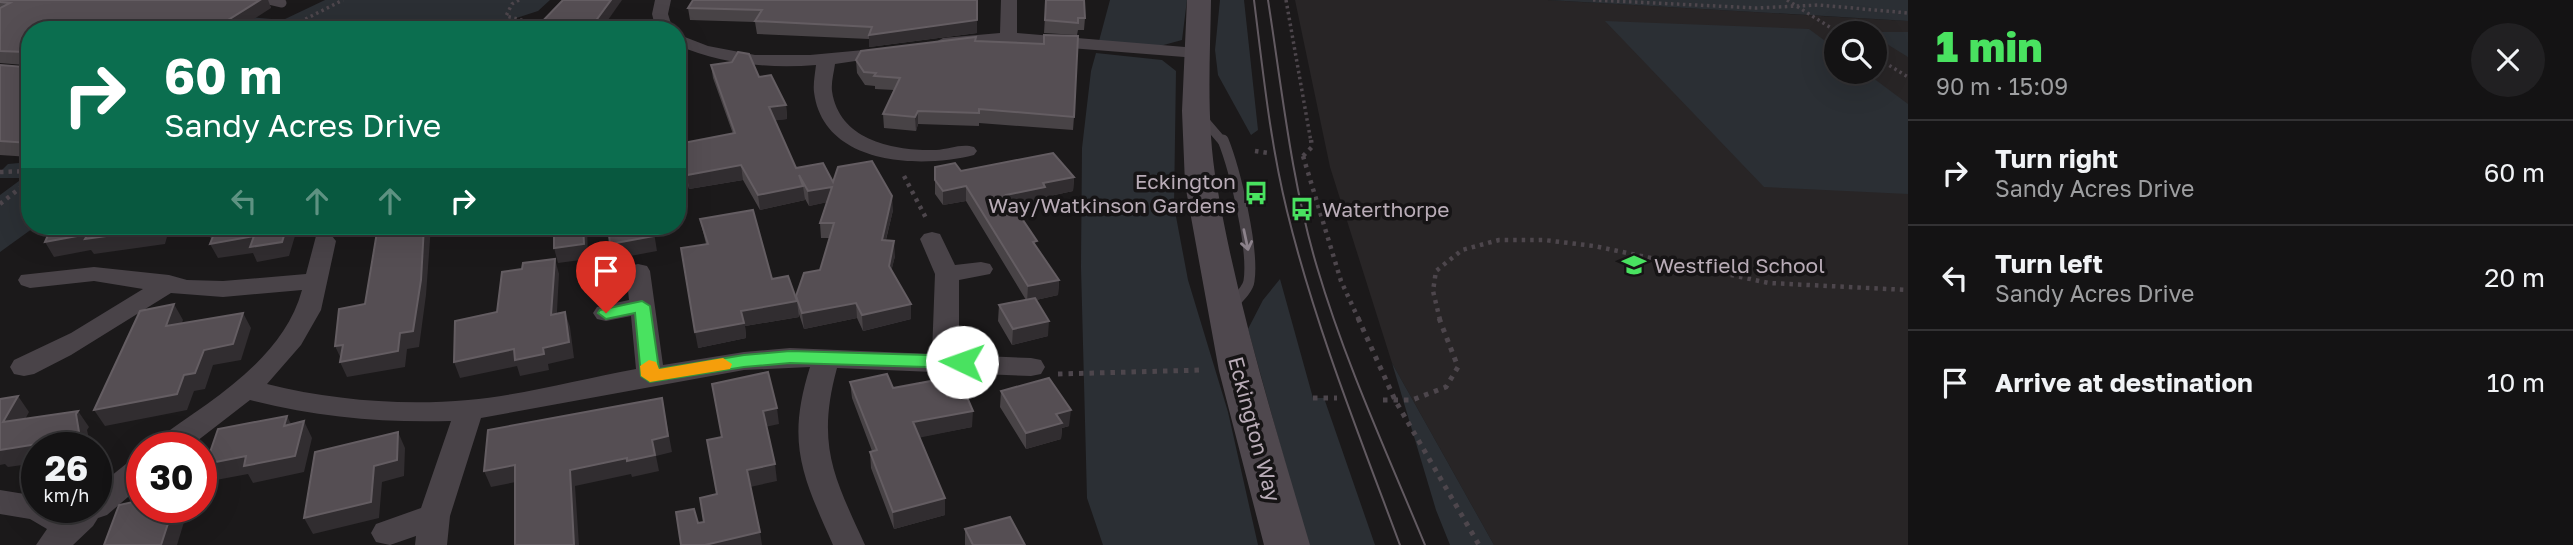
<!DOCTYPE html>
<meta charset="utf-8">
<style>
:root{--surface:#141314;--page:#212022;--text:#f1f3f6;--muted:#9d9ea0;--line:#333234;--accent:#49e260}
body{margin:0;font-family:"Golos Text",sans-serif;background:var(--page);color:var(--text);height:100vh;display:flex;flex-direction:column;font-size:26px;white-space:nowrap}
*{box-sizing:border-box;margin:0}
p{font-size:23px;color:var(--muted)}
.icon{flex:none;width:38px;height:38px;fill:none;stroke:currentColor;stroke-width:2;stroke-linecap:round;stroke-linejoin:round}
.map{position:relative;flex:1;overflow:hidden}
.sheet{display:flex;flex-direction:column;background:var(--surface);width:665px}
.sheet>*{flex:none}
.hud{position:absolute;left:21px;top:21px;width:665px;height:214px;border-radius:28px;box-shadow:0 7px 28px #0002,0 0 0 2px var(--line);background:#0b6e4f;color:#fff;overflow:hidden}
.buttons{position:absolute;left:1824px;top:21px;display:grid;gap:14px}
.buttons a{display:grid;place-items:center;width:63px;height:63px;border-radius:50%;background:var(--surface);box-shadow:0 7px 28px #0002,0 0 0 2px var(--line);font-size:35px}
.speed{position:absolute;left:21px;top:432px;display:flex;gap:14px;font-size:35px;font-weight:700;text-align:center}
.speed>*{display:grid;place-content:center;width:91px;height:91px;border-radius:50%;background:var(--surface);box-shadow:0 7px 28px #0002,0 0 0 2px var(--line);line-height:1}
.speed small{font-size:18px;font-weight:400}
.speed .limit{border:10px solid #d22;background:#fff;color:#111}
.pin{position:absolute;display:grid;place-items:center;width:60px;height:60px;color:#fff;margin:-72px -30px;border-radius:50% 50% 50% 0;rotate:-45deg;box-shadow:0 0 7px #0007}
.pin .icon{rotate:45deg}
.me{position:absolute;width:77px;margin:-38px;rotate:273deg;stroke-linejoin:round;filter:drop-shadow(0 0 5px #0008)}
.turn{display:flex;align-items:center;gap:24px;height:147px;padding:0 28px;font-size:32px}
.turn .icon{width:91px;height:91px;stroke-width:2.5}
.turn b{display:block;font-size:49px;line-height:60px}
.lanes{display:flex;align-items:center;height:66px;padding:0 28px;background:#0003;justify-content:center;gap:35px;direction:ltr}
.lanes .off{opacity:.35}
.round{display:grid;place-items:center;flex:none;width:74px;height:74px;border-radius:37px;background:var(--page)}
.head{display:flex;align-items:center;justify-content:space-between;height:119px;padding:0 28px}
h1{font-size:42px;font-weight:800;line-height:52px;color:var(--accent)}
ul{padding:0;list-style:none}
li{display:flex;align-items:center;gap:21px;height:105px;padding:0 28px;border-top:2px solid var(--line)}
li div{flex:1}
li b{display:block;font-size:26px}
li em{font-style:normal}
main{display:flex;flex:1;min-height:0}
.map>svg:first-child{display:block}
</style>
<main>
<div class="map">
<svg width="1908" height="545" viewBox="0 0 1908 545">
<rect width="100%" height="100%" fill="#1b191a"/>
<!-- built -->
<path fill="#282526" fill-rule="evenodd" d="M1295,0H1548L1908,21V545H1494L1392,363L1330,167ZM1836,33H1874V72H1836Z"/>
<!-- green -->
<g fill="#2b2f34">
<polygon points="325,0 550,0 538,11 480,30 226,30 248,17 283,20"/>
<polygon points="1110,0 1187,0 1182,40 1160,46 1099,41"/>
<polygon points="1220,0 1244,0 1258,130 1251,135 1218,75 1215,50"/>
<polygon points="1548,0 1908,0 1908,21 1875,19"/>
<polygon points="1605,21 1809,29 1836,49 1836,72 1865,72 1908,104 1908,194 1764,187"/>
<polygon points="1867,32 1908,32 1908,57 1874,36 1874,33"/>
<polygon points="1096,53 1162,60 1176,71 1174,206 1188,280 1228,412 1258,545 1103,545 1087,498 1081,267 1082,148 1091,71"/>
<polygon points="30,162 30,226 36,226 0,252 0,195 23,178 0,178 0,172 8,164"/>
<polygon points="1280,279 1313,398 1324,398 1375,545 1309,545 1307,542 1248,329 1263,300"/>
<polygon points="1392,363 1494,545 1450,545 1436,510"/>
</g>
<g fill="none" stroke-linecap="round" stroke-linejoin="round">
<!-- path-far2 -->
<g stroke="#4d464c" stroke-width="3.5" stroke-dasharray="2.5 3.5" stroke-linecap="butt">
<polyline points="519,0 512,4 506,16 544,26"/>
<polyline points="1286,0 1311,142"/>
<polyline points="1593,0 1757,8 1819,5 1908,13"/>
<polyline points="1787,0 1839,33"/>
<polyline points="235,29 259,30"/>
<polyline points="284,30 343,0"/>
<polyline points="1874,56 1908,77"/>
</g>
<!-- path-far1 -->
<g stroke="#4d464c" stroke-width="4.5" stroke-dasharray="3.5 5" stroke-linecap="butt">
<polyline points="1255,151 1268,153"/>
<polyline points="1303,156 1312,147 1311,140"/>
<polyline points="1303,156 1341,281 1359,320"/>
<polyline points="0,172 30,171"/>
<polyline points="904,176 926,218"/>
<polyline points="0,204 30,180"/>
<polyline points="1440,320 1433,291 1436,271 1462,250 1499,240 1544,240 1594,246 1769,283 1908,290"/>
</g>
<!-- path -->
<g stroke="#4d464c" stroke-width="5" stroke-dasharray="4.5 6" stroke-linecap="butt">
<polyline points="1358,318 1395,400 1479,545"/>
<polyline points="1058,374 1203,370"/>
<polyline points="1313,398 1337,398"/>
<polyline points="1383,400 1412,400 1446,387 1458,367 1439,318"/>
</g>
<!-- service-far1 -->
<g stroke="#494348" stroke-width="9">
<polyline points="269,0 282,3"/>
<polyline points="1199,114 1223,142"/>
</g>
<!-- service -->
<path stroke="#494348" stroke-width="11" d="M1223,140C1235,170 1254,249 1249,281C1248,290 1236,300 1230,307"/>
<!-- minor -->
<g fill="#494348" fill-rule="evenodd">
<polygon points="655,0 671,0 668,14 673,30 656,30 652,14"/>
<polygon points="1001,0 1017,0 1017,33 1197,48 1206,53 1197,58 1008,43 943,48 934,43 943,38 1000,33"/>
<path d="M677,34L708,46L755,55H810L896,47L899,51L896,55L835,64C834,72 831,82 832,91C839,141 895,151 936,150C949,149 962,143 974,147L977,151L974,155C919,169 823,165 814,92C813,84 815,74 816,65C769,69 721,64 677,45Z"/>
<path d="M932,232L940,234L955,265L981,262L990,264L993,269L990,274L959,280V355L1031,358L1041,360L1045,367L1041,374L1031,376L837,368C816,445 834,477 865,545H833C802,475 786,443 810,367L744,370L481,418L450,516L447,545H415L416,536L390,545L376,542L371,533L376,524L421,508L451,421C382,423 317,417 250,400L188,448H152L156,440C211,400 283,360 302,290L223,297L171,293L71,355L34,374L24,376L14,374L10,367L14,360L71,333L143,289L94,281L30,288L21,285L18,280L21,275L94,267L169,275L187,280L223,281L306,274L316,236H332L336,241L321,310L301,345L267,384C331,400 402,406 468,400C524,395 581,379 636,369L631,316L606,321L597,319L593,313L597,307L629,300L626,271L629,266L638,264L647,266L650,271L663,365L744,352L790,348L932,354L935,274L920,239L924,234Z"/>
<polygon points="142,457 142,485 107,515 98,518 93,526 73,545 36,545 47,529 30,519 0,514 0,490 37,496 37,508 63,508 68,510 73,508 96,508 96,488 131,460"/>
</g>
<!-- secondary -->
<path fill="#4f484e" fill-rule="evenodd" d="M1187,0H1211C1210,61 1206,125 1217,186C1238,308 1275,426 1310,545H1264L1219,371L1185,184L1182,111Z"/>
<!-- tram -->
<g stroke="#625a61" stroke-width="2">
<path d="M1254,0C1263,71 1270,142 1287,211C1315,325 1359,435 1400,545"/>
<path d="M1268,0C1282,89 1291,180 1317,267C1345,362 1387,453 1425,545"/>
</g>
</g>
<!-- wall -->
<g fill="#484346">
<polygon points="0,0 268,0 271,8 30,30 30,157 0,155 0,65 24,67 24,65 0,63"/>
<polygon points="977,0 977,33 869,47 869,39 757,34 755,22 690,20 688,8"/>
<polygon points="1046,0 1085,18 1084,30 1078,30 1077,35 1044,33"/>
<polygon points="976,41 1074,117 1073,130 979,123 979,126 918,124 916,131 884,128 883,114 894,90 875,89 875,86 865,85 857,73 856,60"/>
<polygon points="711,65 759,77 786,105 787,119 775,120 796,168 833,182 893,210 886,240 895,256 891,271 911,304 911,319 863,331 857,318 804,329 799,314 799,317 745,326 746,338 698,348 706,244 700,219 796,299 820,270 830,238 821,238 820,223 827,202 809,206 804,197 805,200 760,210 743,180 689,189 680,158 678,144 733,134 713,78"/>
<polygon points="935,167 961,171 1074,177 1073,191 1045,197 1045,201 1014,207 1037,248 1059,280 1058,295 1036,300 1048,336 1012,345 998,321 999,305 1026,300 966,201 943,205 935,194"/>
<polygon points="850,382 893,388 972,427 919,437 945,515 894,529 871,468 870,452 872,451 852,398"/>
<polygon points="1001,391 1069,426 1062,428 1061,439 1026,449 1000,407"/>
<polygon points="965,529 1025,545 965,545"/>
</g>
<!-- shaded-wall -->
<g fill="#312d30">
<polygon points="260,0 268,0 271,8 237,30 212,30"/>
<polygon points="611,0 622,0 601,30 589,30"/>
<polygon points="977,20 977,33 869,47 869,35"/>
<polygon points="574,25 575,30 555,30"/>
<polygon points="786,105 787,119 771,121 769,107"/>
<polygon points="918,111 918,124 916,131 915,117"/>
<polygon points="741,165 743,180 689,189 687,175"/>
<polygon points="1074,177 1073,191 1045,197 1045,201 1005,209 1006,195 1043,183"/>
<polygon points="803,186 805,200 760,210 758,195"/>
<polygon points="966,186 966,201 943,205 943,191"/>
<polygon points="832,187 833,201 809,206 808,191"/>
<polygon points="892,196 893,210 882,255 882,240"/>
<polygon points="157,226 170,226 165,244 94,254 91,250 54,257 45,242 88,234"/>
<polygon points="287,226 298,226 289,256 257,262 253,253 218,258 210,244 213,243 208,233"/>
<polygon points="424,226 431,226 426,295 419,347 407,349 405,367 347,377 340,362 342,361 335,346 400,333"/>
<polygon points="583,226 587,226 588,259 558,263 554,248"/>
<polygon points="653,226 657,251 614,259 610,244"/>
<polygon points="894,241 895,256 889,281 889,266"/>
<polygon points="555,259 559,274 556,330 551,315"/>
<polygon points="1059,280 1058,295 1027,302 1028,286"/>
<polygon points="797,301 799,317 745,326 746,338 698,348 695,332 741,311"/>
<polygon points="856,303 857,318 804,329 802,313"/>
<polygon points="174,304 183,320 175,342 166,326"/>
<polygon points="911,304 911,319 863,331 862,315"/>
<polygon points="565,312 570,327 574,358 548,364 549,370 520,376 517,366 460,378 454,362 514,349 543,348"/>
<polygon points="243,313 251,328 241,360 213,365 205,389 194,391 187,410 105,426 94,410 184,375 204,350"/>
<polygon points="1049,321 1048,336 1012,345 1013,329"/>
<polygon points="18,396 29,412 15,438 3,422"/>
<polygon points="662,398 672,452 656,456 659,471 632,477 631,474 575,486 579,545 574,545 570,470 627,458 652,440"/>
<polygon points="777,408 779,424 765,427 763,411"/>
<polygon points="1071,410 1069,426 1062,428 1061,439 1026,449 1026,433 1056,414"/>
<polygon points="78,411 89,427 87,430 91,448 37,448 37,463 8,467 5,464 0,465 0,450 76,414"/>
<polygon points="973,411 972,427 913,439 913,422"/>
<polygon points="287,416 295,432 284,426"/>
<polygon points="304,421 312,438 304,472 253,483 248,474 216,480 206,464"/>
<polygon points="398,432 405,448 404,476 382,482 379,518 313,534 304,518 374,466"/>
<polygon points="775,464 777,481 750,487 747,470"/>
<polygon points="515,465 521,481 491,487 484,471"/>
<polygon points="945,498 945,515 894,529 893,512"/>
<polygon points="173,508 187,508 188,509 177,545 161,545"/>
<polygon points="760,532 762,545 705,545"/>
</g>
<!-- building -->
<g fill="#554e53" stroke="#645d62" stroke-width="2">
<polygon points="0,0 260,0 212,30 30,30 30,143 0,141 0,106 1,106 0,106 0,65 24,67 25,52 0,51 0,8 10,3 0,2"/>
<polygon points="563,0 611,0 589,30 574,30 574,25 555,30 534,30"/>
<polygon points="693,0 977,0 977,20 869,35 872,27 755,21 762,10 688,8"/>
<polygon points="1046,0 1084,0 1085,18 1078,18 1078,23 1045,20"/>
<polygon points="1044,35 1078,36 1074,117 979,109 979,113 918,111 915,117 883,114 900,78 874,76 876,73 864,72 856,60 861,51 976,37 975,41 1044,44"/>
<polygon points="738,52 749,54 759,77 771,75 786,105 769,107 796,168 823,163 833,182 838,167 872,161 892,196 882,240 894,241 889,266 911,304 862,315 856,303 802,313 796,296 804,273 820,270 834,223 820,223 832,187 808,191 799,175 803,186 758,195 741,165 687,175 678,144 735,133 711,65 732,62"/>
<polygon points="1053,153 1074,177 1043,183 1045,187 1006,195 1037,241 1033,242 1059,280 1028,286 966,186 943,191 935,180 935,167 955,163 961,171"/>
<polygon points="753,210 772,279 788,276 797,301 741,311 744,323 695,332 681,248 708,244 700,219"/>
<polygon points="52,226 157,226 156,229 85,239 88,234 45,242"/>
<polygon points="211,226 287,226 282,242 250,247 254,236 210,244 215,231 208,233"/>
<polygon points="378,226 424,226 421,280 413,331 400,333 398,351 340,362 343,345 335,346 339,309 365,304"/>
<polygon points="554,226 583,226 584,244 554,248"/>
<polygon points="608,226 652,226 654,236 610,244"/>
<polygon points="555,259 551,315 565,312 569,342 543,348 544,354 515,360 514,349 454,362 455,321 497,312 502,272 522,269 523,263"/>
<polygon points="1035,298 1049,321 1013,329 999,305"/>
<polygon points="174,304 166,326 243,313 233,344 204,350 195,373 184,375 177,394 94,410 140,311"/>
<polygon points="768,372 777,408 763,411 775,464 747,470 760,532 705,545 681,545 676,512 694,509 698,523 704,522 700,498 717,494 707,440 722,437 712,384"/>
<polygon points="887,374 893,388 958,376 973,411 913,422 945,498 893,512 870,452 877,450 850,382"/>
<polygon points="1049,378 1071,410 1056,414 1062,423 1026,433 1001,391"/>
<polygon points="18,396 3,422 78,411 76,414 79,432 65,435 62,440 0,450 0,399"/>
<polygon points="662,398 668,436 652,440 655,455 627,461 627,458 570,470 574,545 515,545 515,465 484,471 488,430"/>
<polygon points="287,416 284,426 304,421 295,456 244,466 246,456 206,464 218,429"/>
<polygon points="398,432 397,460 374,466 371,502 304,518 315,452"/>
<polygon points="142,500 142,508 173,508 161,545 104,545 119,505"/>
<polygon points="1010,517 1025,545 973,545 965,529"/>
</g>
<!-- one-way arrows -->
<defs><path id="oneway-shaft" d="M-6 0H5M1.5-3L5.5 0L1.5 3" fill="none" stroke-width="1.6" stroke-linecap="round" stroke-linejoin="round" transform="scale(1.75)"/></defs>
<use stroke="#8c828b" href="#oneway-shaft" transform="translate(1246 240) rotate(78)"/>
<!-- route -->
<polygon fill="#49e260" stroke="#2f933e" stroke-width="2" points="642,301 650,306 659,369 744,355 790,351 962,356 971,362 962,368 790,363 744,367 650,382 641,376 635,313 606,319 598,313 600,310"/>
<!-- slow -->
<polygon fill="#f59e0b" points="723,358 732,364 730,369 650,382 641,376 640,366 649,360 656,362 659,369"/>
<!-- icons -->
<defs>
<g id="bus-bare" transform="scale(1.89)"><path d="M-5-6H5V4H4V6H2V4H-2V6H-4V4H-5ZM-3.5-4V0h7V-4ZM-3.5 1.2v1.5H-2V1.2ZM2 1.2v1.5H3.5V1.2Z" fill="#49e260" stroke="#161415" stroke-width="2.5" paint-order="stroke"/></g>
<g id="school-bare" transform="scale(1.89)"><path d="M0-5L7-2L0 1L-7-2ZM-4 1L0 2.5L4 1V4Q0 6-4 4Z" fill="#49e260" stroke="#161415" stroke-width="2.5" paint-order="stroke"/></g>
</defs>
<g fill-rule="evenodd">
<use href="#bus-bare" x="1256" y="193"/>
<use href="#bus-bare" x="1302" y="209"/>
<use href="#school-bare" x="1634" y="265"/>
</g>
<g text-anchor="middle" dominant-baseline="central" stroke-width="7" stroke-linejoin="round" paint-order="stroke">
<!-- poi labels -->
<g font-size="21" fill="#b9acb7" stroke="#161415" text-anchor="start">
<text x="1236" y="181" text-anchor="end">Eckington<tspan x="1236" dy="24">Way/Watkinson Gardens</tspan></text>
<text x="1322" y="209">Waterthorpe</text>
<text x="1654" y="265">Westfield School</text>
</g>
<!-- street labels -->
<g font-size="21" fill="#b9acb7" stroke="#161415">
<text transform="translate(1255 429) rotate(75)">Eckington Way</text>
</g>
</g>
</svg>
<div class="buttons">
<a><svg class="icon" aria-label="search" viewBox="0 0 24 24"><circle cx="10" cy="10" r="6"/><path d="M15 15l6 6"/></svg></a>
</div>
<div class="speed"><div>26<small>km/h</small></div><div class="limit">30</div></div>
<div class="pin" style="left:606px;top:313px;background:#d93025"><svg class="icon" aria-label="arrive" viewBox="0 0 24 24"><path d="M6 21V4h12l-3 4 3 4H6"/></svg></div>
<svg class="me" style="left:962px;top:362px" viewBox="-20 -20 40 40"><circle r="19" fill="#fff"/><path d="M0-13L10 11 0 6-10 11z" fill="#49e260"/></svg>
<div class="hud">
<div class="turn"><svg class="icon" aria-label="right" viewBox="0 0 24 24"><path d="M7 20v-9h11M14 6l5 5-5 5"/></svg><div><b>60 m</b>Sandy Acres Drive</div></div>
<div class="lanes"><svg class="icon off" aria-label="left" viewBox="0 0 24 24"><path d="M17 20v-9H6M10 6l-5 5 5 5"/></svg><svg class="icon off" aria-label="ahead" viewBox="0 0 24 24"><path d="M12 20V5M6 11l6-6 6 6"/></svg><svg class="icon off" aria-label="ahead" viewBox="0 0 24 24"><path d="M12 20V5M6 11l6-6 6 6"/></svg><svg class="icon" aria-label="right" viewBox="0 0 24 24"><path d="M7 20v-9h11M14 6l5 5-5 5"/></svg></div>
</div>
</div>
<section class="sheet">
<div class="head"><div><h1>1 min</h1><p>90 m · 15:09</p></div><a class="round"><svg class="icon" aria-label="close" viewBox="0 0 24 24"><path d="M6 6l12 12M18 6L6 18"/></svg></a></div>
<ul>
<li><svg class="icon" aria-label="right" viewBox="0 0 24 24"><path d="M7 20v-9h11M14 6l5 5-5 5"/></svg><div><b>Turn right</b><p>Sandy Acres Drive</p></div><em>60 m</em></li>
<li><svg class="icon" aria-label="left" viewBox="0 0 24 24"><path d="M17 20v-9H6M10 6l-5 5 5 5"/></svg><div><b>Turn left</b><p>Sandy Acres Drive</p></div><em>20 m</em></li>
<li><svg class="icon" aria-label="arrive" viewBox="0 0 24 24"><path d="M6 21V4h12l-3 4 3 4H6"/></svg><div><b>Arrive at destination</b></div><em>10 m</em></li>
</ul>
</section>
</main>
